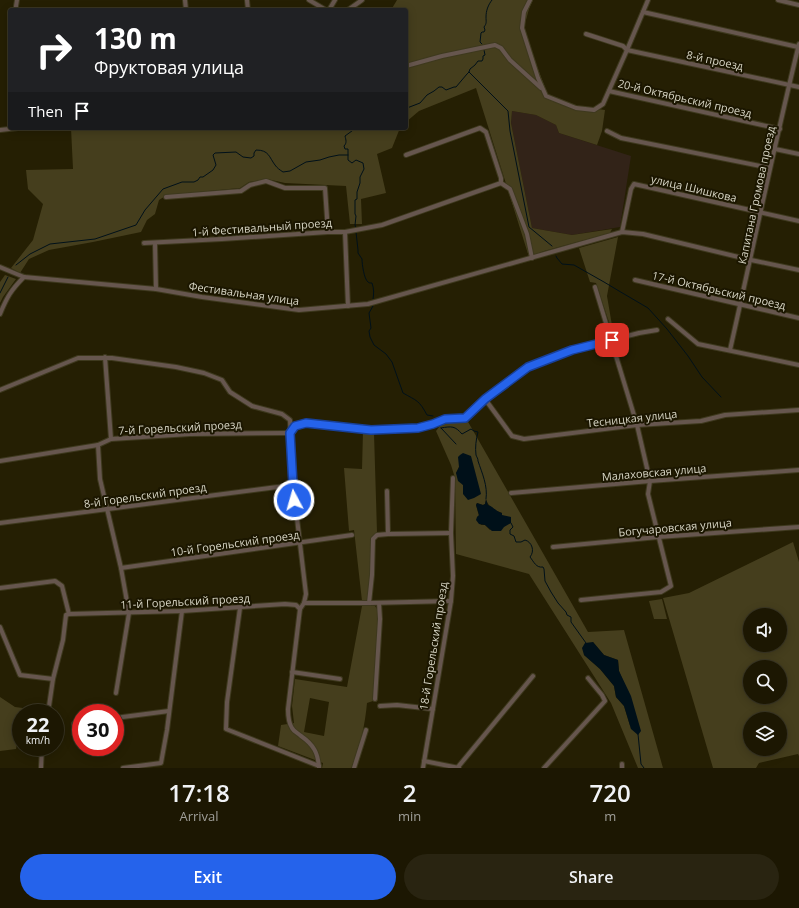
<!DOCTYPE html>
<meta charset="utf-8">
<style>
:root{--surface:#1c1702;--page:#292411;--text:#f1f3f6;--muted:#a09f99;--line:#3a3624;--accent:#2563eb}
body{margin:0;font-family:"Open Sans",sans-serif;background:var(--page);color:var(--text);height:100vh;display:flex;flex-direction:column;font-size:15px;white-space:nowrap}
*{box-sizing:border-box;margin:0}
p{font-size:13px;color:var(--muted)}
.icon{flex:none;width:22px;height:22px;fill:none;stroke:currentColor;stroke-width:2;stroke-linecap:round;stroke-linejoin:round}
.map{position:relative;height:768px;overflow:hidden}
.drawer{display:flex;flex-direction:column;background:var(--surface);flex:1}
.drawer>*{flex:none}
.banner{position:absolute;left:8px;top:8px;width:400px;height:122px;border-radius:4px;box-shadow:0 2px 10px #0003,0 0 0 1px var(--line);background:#202124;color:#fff;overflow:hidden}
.controls{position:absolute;left:743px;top:608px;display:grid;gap:8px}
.controls a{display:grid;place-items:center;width:44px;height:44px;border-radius:50%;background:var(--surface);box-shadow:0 2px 10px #0003,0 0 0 1px var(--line);font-size:20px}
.speed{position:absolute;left:12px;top:704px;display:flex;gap:8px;font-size:20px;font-weight:700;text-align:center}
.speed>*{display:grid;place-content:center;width:52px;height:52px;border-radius:50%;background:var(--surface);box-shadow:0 2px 10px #0003,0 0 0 1px var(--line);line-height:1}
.speed small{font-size:10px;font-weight:400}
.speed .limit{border:6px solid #d22;background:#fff;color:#111}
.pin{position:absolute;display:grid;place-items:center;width:34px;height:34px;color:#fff;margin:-17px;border-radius:8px;box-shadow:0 2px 6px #0006}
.me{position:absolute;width:44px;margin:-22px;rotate:354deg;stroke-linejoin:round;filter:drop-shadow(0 0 3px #0008)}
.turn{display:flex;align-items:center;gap:14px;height:84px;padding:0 20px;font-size:18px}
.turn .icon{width:52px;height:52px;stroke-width:2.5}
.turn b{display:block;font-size:28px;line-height:34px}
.then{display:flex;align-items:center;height:38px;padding:0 20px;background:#0003;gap:8px;font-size:15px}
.eta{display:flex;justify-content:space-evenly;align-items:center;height:68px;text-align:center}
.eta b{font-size:24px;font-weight:600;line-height:28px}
.action{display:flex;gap:8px;margin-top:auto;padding:8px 20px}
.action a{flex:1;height:46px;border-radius:24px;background:var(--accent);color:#fff;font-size:16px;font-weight:600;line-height:46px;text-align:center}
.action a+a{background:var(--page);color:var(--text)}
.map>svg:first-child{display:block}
</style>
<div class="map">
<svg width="799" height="768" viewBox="0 0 799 768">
<rect width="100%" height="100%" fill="#251f03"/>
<!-- industrial -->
<polygon fill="#322318" points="512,111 536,115 556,125 559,133 631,156 620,227 572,235 532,228 511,123"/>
<!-- green -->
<g fill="#453e1d" fill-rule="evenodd">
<polygon points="397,0 533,0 529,9 524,27 536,64 548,95 576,106 605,110 602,131 597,145 559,133 556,125 536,115 512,111 511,123 532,228 572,235 612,229 610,233 544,251 529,257 476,88 419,111 406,122 406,10 391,10"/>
<polygon points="71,128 400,128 392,148 377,154 386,193 361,199 362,224 350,224 346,186 285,183 267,179 249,182 240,188 167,195 159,200 155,214 147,220 141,232 93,242 49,250 29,259 20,273 11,268 33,240 43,204 28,189 26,170 73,169"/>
<polygon points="618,237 607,296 614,337 596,283 590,282 579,248"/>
<polygon points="5,275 16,279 3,297 0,303 0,282"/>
<path d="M467,420L588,632L624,630L663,768H638L611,703L529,574L456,554L455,478L451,465L436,431L442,423L447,421ZM459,467L468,500L463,485L456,473ZM486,500C489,507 494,510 502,513V515L490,530L485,525H481L477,517L479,516L476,505L477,503L483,505L485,504ZM593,642L604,655L618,660L619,671L624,683L631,729L624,706L616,697L614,686L600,669L584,655Z"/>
<polygon points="363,431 374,433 377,532 371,538 370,576 368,601 362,601 354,530 349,531 344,468 362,469"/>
<path d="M793,542L799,562V756L798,754L759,763L756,768H713L663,598L689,593ZM750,615H780V645H750ZM750,667H780V697H750ZM750,719H780V749H750Z"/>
<polygon points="662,599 667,619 654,619 649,601"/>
<path d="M362,606H375L377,609L378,619L373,701L367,703C365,725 360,747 352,768H322L323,763L278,746L281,725L294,723L292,706L295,679L347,687ZM310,698L329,702L324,736L304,732Z"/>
<polygon points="0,697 15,707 23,708 22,713 21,713 21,718 16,749 0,751"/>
</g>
<!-- water -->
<g fill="#001019">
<polygon points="463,453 471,456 481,494 474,498 468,500 463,494 463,485 458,481 456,473 459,467 458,457 460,455"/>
<path d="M486,499L488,505C494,507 495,511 502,513V515L511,517V523L504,527L501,531H492L485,525L479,524L476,520L477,517L479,515L476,505L477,503L483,505L485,504Z"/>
<polygon points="593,642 604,655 618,660 619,671 631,696 641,731 638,735 631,729 624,706 616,697 614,686 600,669 584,655 582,648 585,643"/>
</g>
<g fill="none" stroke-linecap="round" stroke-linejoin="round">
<!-- stream -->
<g stroke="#001019" stroke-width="1">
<path d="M482,44L480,42L481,33L482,32H484L485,30L484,27C487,23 486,22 486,17C486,11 488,5 492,0"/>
<polyline points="469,72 508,111 510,131 529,227 552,246"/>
<polyline points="406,110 407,108 420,103 427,95 434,91 439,87 442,87 446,90 454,87 456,87 467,74 469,72 470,69 475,65 478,61 482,61 483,59 483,56 485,55 484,50"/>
<path d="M356,228L355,225L356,216L355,214V200L357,199V192L360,183V177L364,169L363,163L356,160L352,163L348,160V149H345L344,146C347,143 346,140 345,136L356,128"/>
<path d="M356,232L358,250V253L362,259C362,264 364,279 368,282C369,283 370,283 372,283C374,289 374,293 373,299"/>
<polyline points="556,256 557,258 562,264 574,265 604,282 619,291 648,308 667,329 688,356 702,377 721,397"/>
<path d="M16,265L30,254L50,244L95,239L136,225L145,210L163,189L182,182H194L198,180L200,177H203L213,170L216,165L213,155L215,153L236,152L243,157L251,158L254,156V153L256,150C269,150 269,157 275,165C277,168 280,170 283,172L290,171L306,162L320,160L329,157L339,155H348"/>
<polyline points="0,293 8,277"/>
<path d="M373,306L369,313L371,328L369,331L370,337L374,345L386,354L392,362L403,393C417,401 419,400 427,415L433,416"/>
<path d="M441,428C452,426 455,426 462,434L471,429L474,431L478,432C476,439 475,448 476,455C477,458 478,458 478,461C482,473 488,486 486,499"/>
<polyline points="441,428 456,444"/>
<path d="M511,523L513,527L510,530V534L514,536L516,542H521L525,540C532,542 535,551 530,557C534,562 536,568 543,567L544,569L545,581L551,592L558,603L566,612L567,615L571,617V622L586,643"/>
<polyline points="638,734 641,764 644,768"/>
</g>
<!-- minor casing -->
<g stroke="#3e391e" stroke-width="6">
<g id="minor">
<polyline points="185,0 186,10"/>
<polyline points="247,0 248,10"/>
<polyline points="309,0 326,10"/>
<polyline points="530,0 524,12 522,28 538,78 546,96 576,108 594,110 603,104 627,50 648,0"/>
<polyline points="778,0 799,5"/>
<polyline points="16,10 16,6 17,0"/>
<polyline points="329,10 335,0"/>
<polyline points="348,10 362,0"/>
<polyline points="643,12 798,47"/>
<polyline points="586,34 623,46 627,50 799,87"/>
<polyline points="406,66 442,56 490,46 495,45 501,48 510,60 541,88"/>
<polyline points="609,91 780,129"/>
<polyline points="0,130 18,128"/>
<polyline points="607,131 621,138 770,168"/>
<polyline points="775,149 799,154"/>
<polyline points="406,155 480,128 486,132 501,178 501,183"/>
<polyline points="501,183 510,189 527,234 532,258"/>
<polyline points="166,197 241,191 250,185 266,181 285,188 325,188 328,232"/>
<polyline points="345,232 348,306"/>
<polyline points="622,232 631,189 634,184 799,221"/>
<polyline points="144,243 222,239 328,232 345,232 382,225 501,183"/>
<polyline points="155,243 156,289"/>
<polyline points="0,267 24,277 156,289 202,297 299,310 368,304 622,232 643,234 751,260 799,270"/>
<polyline points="635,280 799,318"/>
<path d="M0,314C7,297 11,290 24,277"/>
<polyline points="668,319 698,344 799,365"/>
<path d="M730,350C753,248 774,146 799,44"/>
<polyline points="105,357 111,439"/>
<path d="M0,390L78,358H112L176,367L204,373L222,380L230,392L252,406L282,414L290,420L293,485L306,594L304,603L300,609L288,709C288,715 288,722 292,728C294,732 298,733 301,736C314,745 318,753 319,768"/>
<polyline points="485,399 512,436 524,439 637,425 701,421 725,415 799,410"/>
<polyline points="291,432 295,426 306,423 371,430 418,428 433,424 445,419 465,418 485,399 528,367 572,350 639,333 657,330"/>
<polyline points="98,445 100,479 121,568 129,613 116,693"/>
<polyline points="0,461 98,445 111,439 190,434 290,433"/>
<polyline points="511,493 650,481 799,470"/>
<polyline points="0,523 293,485"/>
<polyline points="388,534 451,533"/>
<polyline points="553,547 658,537 799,527"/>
<polyline points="121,568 352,535"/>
<polyline points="0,588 55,581 62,586 69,614"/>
<polyline points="581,600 661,592 671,586 648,494 650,481 637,425 595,287"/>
<polyline points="304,603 369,603 451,601"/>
<polyline points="369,603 372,575 373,539 377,535 388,534 387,491"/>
<polyline points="240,608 227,702 226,729 319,766"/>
<polyline points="69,614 182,611 285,604 296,605 300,609"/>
<polyline points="0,627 20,675 53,679"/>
<polyline points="292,672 340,679"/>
<polyline points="375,699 380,619 379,603"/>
<polyline points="380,706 397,705 433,709"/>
<polyline points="48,713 53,679 63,640 66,615 69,614"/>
<polyline points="115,718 169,711"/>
<polyline points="74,724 81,723"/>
<polyline points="424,761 459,768"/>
<polyline points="622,764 622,768"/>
<polyline points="458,767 533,676"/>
<polyline points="41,768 42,747"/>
<polyline points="123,768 161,763 167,730 182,611"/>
<polyline points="354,768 366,730"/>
<polyline points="423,768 451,601 453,576 451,533 453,478"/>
<polyline points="544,768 605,701 602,695 588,678"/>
</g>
</g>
<!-- minor -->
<use href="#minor" stroke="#66564e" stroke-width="4"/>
</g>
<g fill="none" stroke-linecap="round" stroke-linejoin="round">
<!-- route casing -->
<g stroke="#184099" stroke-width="10">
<polyline id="route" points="294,500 293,485 290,433 295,426 306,423 371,430 418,428 433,424 445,419 465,418 485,399 528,367 572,350 612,340"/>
</g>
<!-- route -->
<use href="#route" stroke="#2563eb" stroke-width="7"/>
</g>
<g text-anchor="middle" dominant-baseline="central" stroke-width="4" stroke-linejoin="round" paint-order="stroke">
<!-- street labels -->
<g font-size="11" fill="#d8d6c5" stroke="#1b1600">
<text transform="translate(715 60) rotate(12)">8-й проезд</text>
<text transform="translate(685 98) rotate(13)">20-й Октябрьский проезд</text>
<text transform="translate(694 188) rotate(13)">улица Шишкова</text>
<text transform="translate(756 195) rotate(-78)">Капитана Громова проезд</text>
<text transform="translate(262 227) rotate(-4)">1-й Фестивальный проезд</text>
<text transform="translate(719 290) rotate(13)">17-й Октябрьский проезд</text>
<text transform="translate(244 293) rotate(8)">Фестивальная улица</text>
<text transform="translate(632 418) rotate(-6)">Тесницкая улица</text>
<text transform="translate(180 427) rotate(-3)">7-й Горельский проезд</text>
<text transform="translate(654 472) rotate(-5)">Малаховская улица</text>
<text transform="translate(145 495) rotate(-8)">8-й Горельский проезд</text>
<text transform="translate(675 527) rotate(-5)">Богучаровская улица</text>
<text transform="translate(235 543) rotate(-8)">10-й Горельский проезд</text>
<text transform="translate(185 601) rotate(-3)">11-й Горельский проезд</text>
<text transform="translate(433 646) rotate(-81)">18-й Горельский проезд</text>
</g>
</g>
</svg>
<div class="controls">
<a><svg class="icon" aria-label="sound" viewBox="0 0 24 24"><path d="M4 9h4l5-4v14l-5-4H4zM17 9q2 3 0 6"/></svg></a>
<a><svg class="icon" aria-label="search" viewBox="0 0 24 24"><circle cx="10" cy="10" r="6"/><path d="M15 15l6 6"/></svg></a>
<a><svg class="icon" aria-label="layers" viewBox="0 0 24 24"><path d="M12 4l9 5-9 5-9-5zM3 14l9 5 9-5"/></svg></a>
</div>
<div class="speed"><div>22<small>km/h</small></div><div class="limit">30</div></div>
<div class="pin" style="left:612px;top:340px;background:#d93025"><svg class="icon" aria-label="arrive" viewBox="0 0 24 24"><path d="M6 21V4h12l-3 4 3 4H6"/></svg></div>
<svg class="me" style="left:294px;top:500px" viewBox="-20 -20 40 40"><circle r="17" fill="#2563eb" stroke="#fff" stroke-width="3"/><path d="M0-11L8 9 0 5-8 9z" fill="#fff"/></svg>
<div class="banner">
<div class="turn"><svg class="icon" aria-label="right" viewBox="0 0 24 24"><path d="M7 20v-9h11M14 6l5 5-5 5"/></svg><div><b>130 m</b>Фруктовая улица</div></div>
<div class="then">Then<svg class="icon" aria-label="arrive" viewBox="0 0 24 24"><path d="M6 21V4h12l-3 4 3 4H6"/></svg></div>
</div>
</div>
<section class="drawer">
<div class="eta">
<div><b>17:18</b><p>Arrival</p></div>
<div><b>2</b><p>min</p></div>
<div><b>720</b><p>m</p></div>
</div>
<div class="action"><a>Exit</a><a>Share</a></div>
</section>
